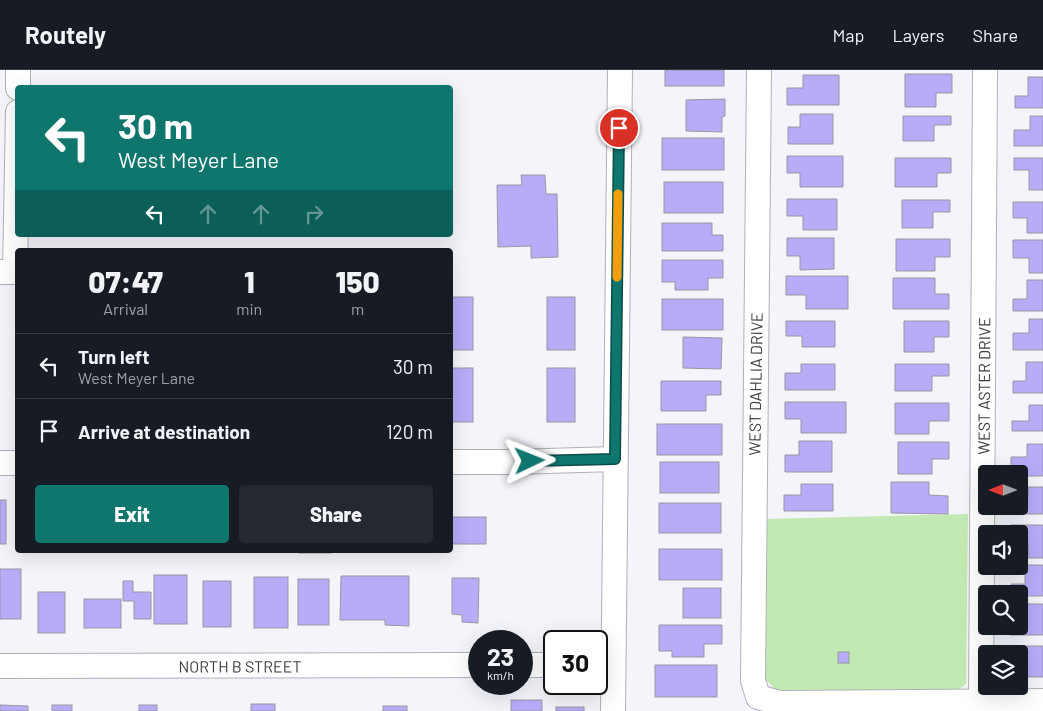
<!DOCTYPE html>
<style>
:root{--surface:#171b24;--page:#242831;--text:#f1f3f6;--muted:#9ea1a6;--line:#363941;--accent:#0f766e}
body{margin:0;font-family:Barlow,sans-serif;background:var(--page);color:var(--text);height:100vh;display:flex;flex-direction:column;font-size:19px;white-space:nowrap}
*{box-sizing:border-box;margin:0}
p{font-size:16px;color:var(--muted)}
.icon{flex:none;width:28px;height:28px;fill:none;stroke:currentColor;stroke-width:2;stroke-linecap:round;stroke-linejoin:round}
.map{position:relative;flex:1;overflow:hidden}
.sheet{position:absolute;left:15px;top:178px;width:438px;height:305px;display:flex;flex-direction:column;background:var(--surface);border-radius:5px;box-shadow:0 5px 20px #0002}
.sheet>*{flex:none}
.top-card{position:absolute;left:15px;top:15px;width:438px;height:152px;border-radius:5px;box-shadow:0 5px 20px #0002;background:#0f766e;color:#fff;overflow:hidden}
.needle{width:32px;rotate:270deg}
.fabs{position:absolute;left:978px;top:395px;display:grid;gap:10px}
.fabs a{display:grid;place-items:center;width:50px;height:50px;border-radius:5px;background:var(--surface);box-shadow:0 5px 20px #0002;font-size:25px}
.speed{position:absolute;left:468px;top:560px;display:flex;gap:10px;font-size:25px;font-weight:700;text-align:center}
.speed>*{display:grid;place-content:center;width:65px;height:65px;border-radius:50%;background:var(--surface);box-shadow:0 5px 20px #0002;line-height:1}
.speed small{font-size:12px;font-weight:400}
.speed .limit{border:2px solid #111;border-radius:8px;background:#fff;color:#111}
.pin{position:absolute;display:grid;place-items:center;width:42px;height:42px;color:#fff;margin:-21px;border:2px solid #fff;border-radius:50%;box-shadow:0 1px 5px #0007}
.me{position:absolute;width:55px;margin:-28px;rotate:88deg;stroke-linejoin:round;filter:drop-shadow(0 0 4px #0008)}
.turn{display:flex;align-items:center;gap:18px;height:105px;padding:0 20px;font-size:22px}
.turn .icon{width:65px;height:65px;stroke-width:2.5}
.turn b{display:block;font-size:35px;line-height:42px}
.lanes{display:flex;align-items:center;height:48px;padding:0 20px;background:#0003;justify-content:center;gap:25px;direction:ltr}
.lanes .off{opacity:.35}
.eta{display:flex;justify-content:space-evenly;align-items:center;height:85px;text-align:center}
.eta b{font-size:30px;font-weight:800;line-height:35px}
.button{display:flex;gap:10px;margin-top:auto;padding:10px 20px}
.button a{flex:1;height:58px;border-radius:5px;background:var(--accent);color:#fff;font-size:20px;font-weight:800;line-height:58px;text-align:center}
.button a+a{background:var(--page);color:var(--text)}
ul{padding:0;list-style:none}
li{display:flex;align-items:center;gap:15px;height:65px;padding:0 20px;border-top:1px solid var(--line)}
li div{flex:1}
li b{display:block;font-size:19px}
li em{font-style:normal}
header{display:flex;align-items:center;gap:30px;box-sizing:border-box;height:70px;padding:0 25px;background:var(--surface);border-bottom:1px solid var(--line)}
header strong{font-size:24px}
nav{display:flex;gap:28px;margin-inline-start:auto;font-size:18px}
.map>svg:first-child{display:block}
</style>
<header>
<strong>Routely</strong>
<nav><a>Map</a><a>Layers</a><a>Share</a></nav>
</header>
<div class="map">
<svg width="1043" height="641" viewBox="0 0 1043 641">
<rect width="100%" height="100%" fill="#f4f5fb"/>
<!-- green -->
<polygon fill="#c3e9b2" points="968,444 966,614 957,621 778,622 765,609 766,449"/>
<!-- building -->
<g fill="#b6acf8" stroke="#98989e">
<rect x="665" y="0" width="59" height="16"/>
<polygon points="905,4 952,4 952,23 936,23 936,37 905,37"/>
<polygon points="803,5 839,5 839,35 787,35 787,18 803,18"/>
<polygon points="1028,7 1043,7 1043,38 1015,38 1015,26 1028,26"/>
<polygon points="725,29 725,46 722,47 722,62 686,61 686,30"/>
<polygon points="800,44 833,44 833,74 788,74 788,57 800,57"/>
<polygon points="903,46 951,46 951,55 934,55 934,71 903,71"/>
<polygon points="1030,46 1043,46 1043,76 1014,76 1014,60 1030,60"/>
<rect x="662" y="68" width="62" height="32"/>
<polygon points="787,86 843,86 843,117 800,117 800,103 787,103"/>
<polygon points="895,88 951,88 951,103 937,103 937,117 895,117"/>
<polygon points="1014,88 1043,88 1043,120 1029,120 1029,100 1014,100"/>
<polygon points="521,105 545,105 546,124 557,124 558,187 531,188 531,176 498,177 497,115 522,115"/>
<rect x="664" y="112" width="59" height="31"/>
<polygon points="787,129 837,129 837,160 803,160 803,146 787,146"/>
<polygon points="902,130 950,130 950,142 933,142 933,158 902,158"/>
<polygon points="1013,132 1043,132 1043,163 1027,163 1027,148 1013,148"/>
<polygon points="662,153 712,153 712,165 723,165 723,181 662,181"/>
<polygon points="787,168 834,168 834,199 800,200 800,186 787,186"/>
<polygon points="896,169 950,169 950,187 935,187 935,201 896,201"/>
<polygon points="1013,170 1043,170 1043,203 1029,203 1029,188 1013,188"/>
<polygon points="662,190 723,190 723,208 708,208 708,220 675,220 675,212 662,212"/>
<polygon points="786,206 848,206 848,239 806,239 806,225 786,225"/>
<polygon points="893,208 935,208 935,224 949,224 949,239 893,239"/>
<polygon points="1027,210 1043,210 1043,241 1013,241 1013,229 1027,229"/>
<rect x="450" y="227" width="23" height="53"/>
<rect x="547" y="227" width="28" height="53"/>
<rect x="662" y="229" width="61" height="31"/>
<polygon points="1029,249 1043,249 1043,280 1013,280 1013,263 1029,263"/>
<polygon points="786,251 835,251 835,277 802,277 802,266 786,266"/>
<polygon points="904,251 949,251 949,267 934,267 934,282 904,282"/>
<polygon points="683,267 722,268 721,299 683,298"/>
<polygon points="1026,292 1043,292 1043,323 1013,323 1013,311 1026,311"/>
<polygon points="801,294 835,294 835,320 785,320 785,303 801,303"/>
<polygon points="895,294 949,294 949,306 932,306 932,321 895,321"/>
<rect x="450" y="298" width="23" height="54"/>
<rect x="547" y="298" width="28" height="54"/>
<polygon points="661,311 721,311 721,325 706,325 706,341 661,341"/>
<polygon points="785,332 846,332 846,363 801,363 801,349 785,349"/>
<polygon points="895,333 949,333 949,351 929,351 929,364 895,364"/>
<polygon points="1029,335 1043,335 1043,361 1012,361 1012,351 1029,351"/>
<rect x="657" y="354" width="65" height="31"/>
<polygon points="799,371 832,371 832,402 785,402 785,385 799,385"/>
<polygon points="898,372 949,372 949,389 932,389 932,404 898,404"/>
<polygon points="1027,374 1043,374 1043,406 1019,406 1019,404 1011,404 1011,387 1027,387"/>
<rect x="660" y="392" width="59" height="31"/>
<polygon points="891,412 929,412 929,425 948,426 948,444 891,443"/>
<polygon points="801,414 833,414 833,441 784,441 784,425 801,425"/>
<polygon points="1028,417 1043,417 1043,444 1011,444 1011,436 1019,436 1019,427 1028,427"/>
<rect x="0" y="430" width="6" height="44"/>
<rect x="659" y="433" width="62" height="30"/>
<rect x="450" y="447" width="36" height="27"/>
<polygon points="1011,455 1043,455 1043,488 1028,488 1028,473 1019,473 1019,464 1011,464"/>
<rect x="659" y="479" width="63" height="31"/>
<rect x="299" y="480" width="32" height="3"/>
<polygon points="1025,495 1043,495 1043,526 1019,526 1019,524 1011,524 1011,514 1025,514"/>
<rect x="0" y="499" width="21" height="50"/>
<rect x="154" y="505" width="33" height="49"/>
<polygon points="341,506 409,506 409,556 385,555 385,550 340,550"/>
<rect x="254" y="507" width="34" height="51"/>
<polygon points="452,508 479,508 478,553 462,552 462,545 452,544"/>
<rect x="298" y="509" width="31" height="46"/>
<polygon points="123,511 133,511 133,522 151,522 151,549 134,549 134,531 123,531"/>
<rect x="203" y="511" width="28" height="46"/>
<rect x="683" y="518" width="38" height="30"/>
<rect x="38" y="522" width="27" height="41"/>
<rect x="84" y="529" width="37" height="29"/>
<polygon points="1024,534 1043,534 1043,565 1010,565 1010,556 1019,556 1019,548 1024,548"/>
<polygon points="659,555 722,555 722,574 704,574 704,587 672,587 672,581 659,581"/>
<polygon points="1010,576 1043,576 1043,607 1025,607 1025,593 1019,593 1019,584 1010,584"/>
<rect x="838" y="582" width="11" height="11"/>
<rect x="655" y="595" width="62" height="32"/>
<rect x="511" y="630" width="31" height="11"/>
<rect x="251" y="634" width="24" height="7"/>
<polygon points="0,635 28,636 28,641 0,641"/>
<rect x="52" y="635" width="20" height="6"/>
<rect x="139" y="635" width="18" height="6"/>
<rect x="383" y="636" width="24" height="5"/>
<rect x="556" y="637" width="28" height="4"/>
</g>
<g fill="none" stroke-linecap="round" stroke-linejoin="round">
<!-- minor casing -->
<g stroke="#b0b1b8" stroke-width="26">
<g id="minor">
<polyline points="759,0 753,610 758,627 780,633 1043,631"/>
<polyline points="18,18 18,0"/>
<polyline points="0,202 15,202 18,42"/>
<polyline points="450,392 513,392 615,389"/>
<polyline points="0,393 18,393"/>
<polyline points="521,595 554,595"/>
<path id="s1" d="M0,596L479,595"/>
<path id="s2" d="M981,632L985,0"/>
<polyline points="613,641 620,0"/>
</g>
</g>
<!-- minor -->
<use href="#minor" stroke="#fff" stroke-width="24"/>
</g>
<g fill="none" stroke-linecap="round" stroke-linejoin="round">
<!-- route casing -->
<g stroke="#0a4d48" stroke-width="12">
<polyline id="route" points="530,391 615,389 619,58"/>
</g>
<!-- route -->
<use href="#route" stroke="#0f766e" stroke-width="9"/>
<!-- slow -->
<polyline stroke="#f59e0b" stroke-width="9" points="617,207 618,124"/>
</g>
<g text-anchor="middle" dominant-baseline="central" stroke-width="4" stroke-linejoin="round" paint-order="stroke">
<!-- street labels -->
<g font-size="16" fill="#3b3b3e" stroke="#fff">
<text transform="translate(755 314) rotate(-89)">WEST DAHLIA DRIVE</text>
<text stroke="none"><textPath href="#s2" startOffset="316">WEST ASTER DRIVE</textPath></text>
<text stroke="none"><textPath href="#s1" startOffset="240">NORTH B STREET</textPath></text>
</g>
</g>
</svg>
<div class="fabs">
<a><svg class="needle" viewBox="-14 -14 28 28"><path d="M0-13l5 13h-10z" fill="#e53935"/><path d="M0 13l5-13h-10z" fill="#9ea1a6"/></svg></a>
<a><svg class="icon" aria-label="sound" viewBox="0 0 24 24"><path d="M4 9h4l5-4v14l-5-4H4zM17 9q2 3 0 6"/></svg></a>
<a><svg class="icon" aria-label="search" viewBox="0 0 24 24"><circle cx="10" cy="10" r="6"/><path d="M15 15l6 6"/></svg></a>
<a><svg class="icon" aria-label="layers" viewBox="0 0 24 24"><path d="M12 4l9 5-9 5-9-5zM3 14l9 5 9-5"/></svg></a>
</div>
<div class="speed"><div>23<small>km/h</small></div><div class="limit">30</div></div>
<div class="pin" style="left:619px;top:58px;background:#d93025"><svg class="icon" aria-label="arrive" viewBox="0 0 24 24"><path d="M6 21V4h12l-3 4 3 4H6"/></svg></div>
<svg class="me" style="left:530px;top:391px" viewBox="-20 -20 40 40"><path d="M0-17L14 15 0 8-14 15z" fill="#0f766e" stroke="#fff" stroke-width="4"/></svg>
<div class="top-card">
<div class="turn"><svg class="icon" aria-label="left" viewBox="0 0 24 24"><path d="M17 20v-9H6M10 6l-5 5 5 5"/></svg><div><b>30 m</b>West Meyer Lane</div></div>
<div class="lanes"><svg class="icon" aria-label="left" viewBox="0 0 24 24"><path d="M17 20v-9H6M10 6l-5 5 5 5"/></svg><svg class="icon off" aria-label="ahead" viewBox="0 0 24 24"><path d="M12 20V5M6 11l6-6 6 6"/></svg><svg class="icon off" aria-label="ahead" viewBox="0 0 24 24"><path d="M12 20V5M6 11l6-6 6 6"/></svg><svg class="icon off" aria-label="right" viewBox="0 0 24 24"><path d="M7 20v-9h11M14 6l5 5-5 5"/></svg></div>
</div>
<section class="sheet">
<div class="eta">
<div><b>07:47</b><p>Arrival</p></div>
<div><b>1</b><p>min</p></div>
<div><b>150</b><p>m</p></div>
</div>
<ul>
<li><svg class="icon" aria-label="left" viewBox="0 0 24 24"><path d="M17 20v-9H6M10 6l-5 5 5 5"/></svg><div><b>Turn left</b><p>West Meyer Lane</p></div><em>30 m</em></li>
<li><svg class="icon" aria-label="arrive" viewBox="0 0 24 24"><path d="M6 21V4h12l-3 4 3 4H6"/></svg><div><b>Arrive at destination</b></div><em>120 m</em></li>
</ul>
<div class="button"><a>Exit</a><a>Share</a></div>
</section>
</div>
